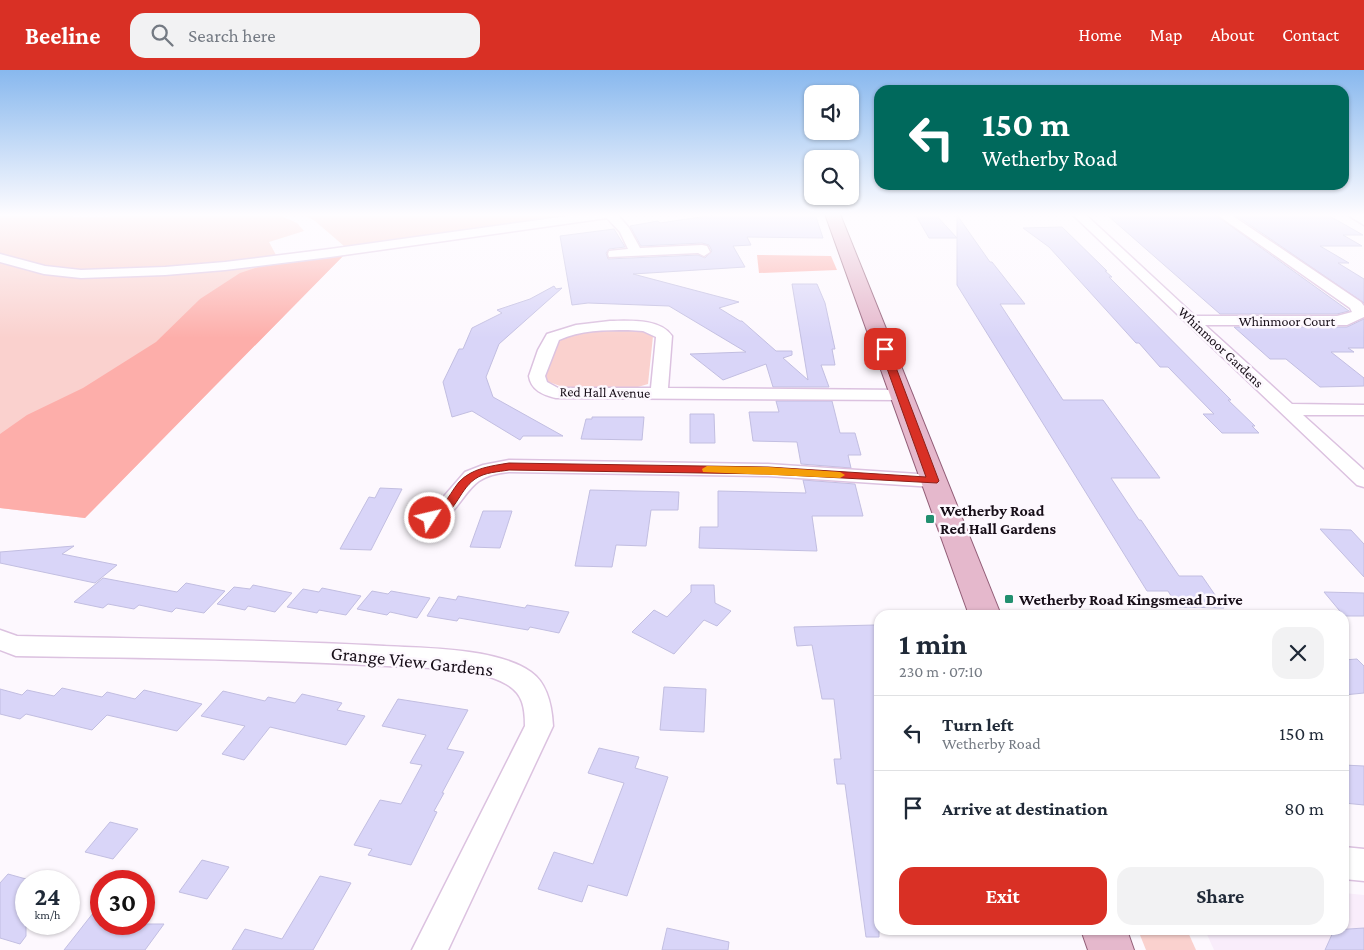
<!DOCTYPE html>
<meta charset="utf-8">
<style>
:root{--surface:#fff;--page:#f2f2f3;--text:#1f2937;--muted:#747a83;--line:#e0e1e3;--accent:#d93025}
body{margin:0;font-family:"Crimson Pro",serif;background:var(--page);color:var(--text);height:100vh;display:flex;flex-direction:column;font-size:19px;white-space:nowrap}
*{box-sizing:border-box;margin:0}
p{font-size:16px;color:var(--muted)}
.icon{flex:none;width:28px;height:28px;fill:none;stroke:currentColor;stroke-width:2;stroke-linecap:round;stroke-linejoin:round}
.map{position:relative;flex:1;overflow:hidden}
.side{position:absolute;left:874px;top:540px;width:475px;height:325px;display:flex;flex-direction:column;background:var(--surface);border-radius:15px;box-shadow:0 1px 4px #0004}
.side>*{flex:none}
.banner{position:absolute;left:874px;top:15px;width:475px;height:105px;border-radius:15px;box-shadow:0 1px 4px #0004;background:#00695c;color:#fff;overflow:hidden}
.tools{position:absolute;left:804px;top:15px;display:grid;gap:10px}
.tools a{display:grid;place-items:center;width:55px;height:55px;border-radius:10px;background:var(--surface);box-shadow:0 1px 4px #0004;font-size:25px}
.speed{position:absolute;left:15px;top:800px;display:flex;gap:10px;font-size:25px;font-weight:700;text-align:center}
.speed>*{display:grid;place-content:center;width:65px;height:65px;border-radius:50%;background:var(--surface);box-shadow:0 1px 4px #0004;line-height:1}
.speed small{font-size:12px;font-weight:400}
.speed .limit{border:8px solid #d22;background:#fff;color:#111}
.pin{position:absolute;display:grid;place-items:center;width:42px;height:42px;color:#fff;margin:-21px;border-radius:10px;box-shadow:0 2px 8px #0006}
.me{position:absolute;width:55px;margin:-28px;rotate:55deg;stroke-linejoin:round;filter:drop-shadow(0 0 4px #0008)}
.turn{display:flex;align-items:center;gap:18px;height:105px;padding:0 25px;font-size:22px}
.turn .icon{width:65px;height:65px;stroke-width:2.5}
.turn b{display:block;font-size:35px;line-height:42px}
.round{display:grid;place-items:center;flex:none;width:52px;height:52px;border-radius:15px;background:var(--page)}
.overview{display:flex;align-items:center;justify-content:space-between;height:85px;padding:0 25px}
h1{font-size:30px;font-weight:700;line-height:38px}
.action{display:flex;gap:10px;margin-top:auto;padding:10px 25px}
.action a{flex:1;height:58px;border-radius:15px;background:var(--accent);color:#fff;font-size:20px;font-weight:700;line-height:58px;text-align:center}
.action a+a{background:var(--page);color:var(--text)}
ul{padding:0;list-style:none}
li{display:flex;align-items:center;gap:15px;height:75px;padding:0 25px;border-top:1px solid var(--line)}
li div{flex:1}
li b{display:block;font-size:19px}
li em{font-style:normal}
header{display:flex;align-items:center;gap:30px;box-sizing:border-box;height:70px;padding:0 25px;background:var(--accent);color:#fff}
header strong{font-size:24px}
nav{display:flex;gap:28px;margin-inline-start:auto;font-size:18px}
.search{width:350px;height:45px;background:var(--page);display:flex;align-items:center;gap:12px;box-sizing:border-box;padding:0 18px;border-radius:15px;color:var(--muted);font-size:19px}
.map>svg:first-child{display:block}
</style>
<header>
<strong>Beeline</strong>
<div class="search"><svg class="icon" aria-label="search" viewBox="0 0 24 24"><circle cx="10" cy="10" r="6"/><path d="M15 15l6 6"/></svg>Search here</div>
<nav><a>Home</a><a>Map</a><a>About</a><a>Contact</a></nav>
</header>
<div class="map">
<svg width="1364" height="880" viewBox="0 0 1364 880">
<rect width="100%" height="100%" fill="#fdf8fe"/>
<!-- built -->
<polygon fill="#f9edfb" points="1344,823 1364,825 1364,880 1214,880 1205,860 1344,860"/>
<!-- green -->
<g fill="#fad1ce">
<polygon points="0,144 72,144 72,147 105,147 131,144 277,144 297,153 304,161 269,172 276,185 319,180 319,189 344,185 85,448 0,438"/>
<polygon points="302,144 582,144 344,176 315,151"/>
<polygon points="632,258 650,263 653,266 648,314 638,317 563,317 546,311 545,304 557,270 578,262"/>
<polygon points="1138,860 1187,860 1196,880 1146,880"/>
</g>
<!-- forest -->
<g fill="#fdaeaa">
<polygon points="344,185 85,448 0,438 0,364 27,345 83,318 156,272 200,229 240,203 261,196"/>
<polygon points="757,185 831,186 837,200 759,203"/>
</g>
<!-- building -->
<g fill="#d9d5f8" stroke="#c2bee1">
<polygon points="721,144 815,144 823,168 747,167 751,175 733,176 745,197 633,204 739,232 719,238 740,251 742,251 776,281 792,281 792,285 783,288 808,310 792,214 817,214 825,233 835,279 832,279 835,295 821,295 829,317 773,317 766,294 723,310 690,284 746,282 669,236 588,233 572,235 560,166 614,159 625,177 609,179 606,183 608,189 698,185 705,188 712,181 709,175 702,173 641,176 630,156 658,151 660,153"/>
<polygon points="915,144 935,144 957,168 929,168"/>
<polygon points="1106,144 1214,144 1349,241 1337,244 1220,244"/>
<polygon points="1234,144 1326,144 1363,165 1343,165 1362,176 1320,176 1349,193 1338,193 1364,209 1364,233"/>
<polygon points="957,145 990,192 992,192 1025,234 1000,234 1063,330 1103,330 1160,408 1111,408 1139,450 1141,450 1179,506 1202,506 1224,538 1178,537 1168,521 1147,521 957,215"/>
<polygon points="1062,157 1107,201 1105,201 1112,207 1109,207 1231,330 1228,330 1255,356 1252,356 1259,363 1222,363 1203,344 1214,344 1168,297 1160,297 1139,273 1136,273 1049,177 1023,158"/>
<polygon points="554,216 556,219 562,218 499,274 486,307 493,327 563,366 523,366 520,370 472,341 452,347 443,312 459,279 463,279 472,258 502,243 497,240 530,229"/>
<polygon points="1364,249 1364,278 1348,278 1354,282 1331,282 1364,308 1364,316 1320,317 1286,289 1270,289 1234,257 1347,257"/>
<polygon points="776,331 832,331 840,363 855,363 861,385 848,385 851,398 801,394 797,372 753,371 749,342 779,342"/>
<polygon points="690,344 714,344 715,373 690,373"/>
<polygon points="592,347 644,347 642,370 581,369 586,349 592,349"/>
<polygon points="803,410 855,414 863,446 812,446 817,481 699,478 700,457 718,457 718,421 806,423"/>
<polygon points="380,418 402,419 371,480 340,479 369,427 375,428"/>
<polygon points="590,420 679,422 678,440 651,440 646,476 616,475 612,497 575,496"/>
<polygon points="483,441 512,441 500,478 470,477"/>
<polygon points="1320,459 1351,460 1364,474 1364,507"/>
<polygon points="74,476 62,484 117,495 95,513 0,493 0,482"/>
<polygon points="103,508 177,522 186,513 225,521 204,543 176,538 172,542 139,535 134,539 108,534 103,538 74,532"/>
<polygon points="253,515 292,523 275,542 248,536 245,540 217,534 234,517 250,519"/>
<polygon points="691,515 714,515 715,533 731,541 717,556 704,550 674,584 632,562 654,540 667,547 691,522"/>
<polygon points="322,518 361,526 346,545 319,540 317,543 287,537 303,519 319,522"/>
<polygon points="372,521 388,524 391,521 430,528 417,548 390,542 387,545 357,539"/>
<polygon points="1324,522 1364,523 1364,546 1344,546"/>
<polygon points="458,526 525,538 527,535 569,542 559,563 530,557 528,560 459,548 457,551 427,546 439,527 456,530"/>
<polygon points="875,555 879,568 879,867 866,867 845,714 837,714 834,689 841,689 834,629 822,629 812,575 797,576 794,557"/>
<polygon points="1357,589 1364,596 1364,623 1344,625 1344,590"/>
<polygon points="664,617 706,619 704,662 660,660"/>
<polygon points="62,618 102,627 107,622 135,629 144,620 202,634 177,661 107,645 92,660 26,644 20,649 0,644 0,619 22,625 27,620 54,626"/>
<polygon points="223,621 265,631 268,627 295,633 302,624 342,633 337,640 365,646 346,675 270,657 244,690 222,684 245,656 201,646"/>
<polygon points="398,629 468,640 447,679 464,682 442,723 444,723 434,741 437,742 411,795 368,785 372,779 354,775 380,730 401,734 422,695 410,693 426,665 382,656"/>
<polygon points="599,678 639,687 635,698 668,707 627,826 588,815 582,832 538,819 554,782 593,794 624,713 588,703"/>
<polygon points="1344,695 1364,696 1364,735 1344,733"/>
<polygon points="110,752 138,759 113,789 85,782"/>
<polygon points="202,790 229,797 207,829 179,822"/>
<polygon points="8,804 26,809 26,866 20,874 0,868 0,813"/>
<polygon points="320,806 351,813 313,880 232,880 245,859 282,869"/>
<polygon points="101,833 101,854 164,854 145,880 64,880"/>
<polygon points="667,858 729,872 728,880 662,880"/>
<polygon points="1364,858 1364,880 1325,880 1334,860"/>
</g>
<g fill="none" stroke-linecap="round" stroke-linejoin="round">
<!-- street casing -->
<g stroke="#dcc2e0" stroke-width="3">
<g id="street">
<polygon points="582,144 617,144 629,158 640,178 702,175 707,176 710,182 704,186 698,183 609,187 608,184 609,181 628,179 620,162 607,148 330,187 225,200 165,205 81,208 44,204 0,192 0,184 45,196 81,200 165,197 225,192 330,179"/>
<polygon points="1072,144 1085,144 1195,246 1337,246 1352,242 1350,238 1216,144 1230,144 1361,232 1364,236 1364,247 1347,255 1205,255 1292,334 1364,335 1364,345 1303,345 1364,400 1364,417 1357,415"/>
<polygon points="1346,144 1364,146 1364,155"/>
<path d="M610,251C629,251 660,248 672,266L668,318L903,320L909,321L912,325L909,329L903,330L556,328C543,325 531,320 529,306L538,280L547,264L576,255ZM628,260L643,261L656,267L651,318H558L547,312L545,306L559,270C580,260 605,260 628,260Z"/>
<path d="M509,390L768,394L933,405L940,407L943,411L940,415L933,417L768,406L509,402C498,403 488,405 479,411C460,424 451,460 422,453L419,448L422,443L439,432L465,402L483,395Z"/>
<path d="M0,560L17,566C139,569 262,569 384,576C424,578 498,578 531,602C548,614 552,637 553,656L448,880H412L525,656C525,638 523,623 506,614C478,597 420,598 387,596C264,589 140,588 16,586L0,580Z"/>
<polygon points="1344,777 1364,779 1364,811 1344,809"/>
</g>
</g>
<!-- primary casing -->
<g stroke="#925d77" stroke-width="2">
<g id="primary">
<polygon points="825,144 840,144 1001,545 969,545"/>
<polygon points="1081,860 1127,860 1134,880 1088,880"/>
</g>
</g>
<!-- street -->
<use href="#street" fill="#fff" fill-rule="evenodd"/>
<!-- primary -->
<use href="#primary" fill="#e5b8cc" fill-rule="evenodd"/>
</g>
<!-- sky -->
<linearGradient id="sky" x2="0" y2="1"><stop stop-color="#88b8ee"/><stop offset="0.54" stop-color="#fefcff"/><stop offset="1" stop-color="#fefcff" stop-opacity="0"/></linearGradient>
<rect width="1364" height="268" fill="url(#sky)"/>
<!-- route -->
<path fill="#d93025" stroke="#8d1f18" d="M882,277L889,279L939,411L937,413L768,404L509,400C498,402 485,402 475,409C457,422 457,445 430,452L424,448C429,442 437,440 443,434C449,428 453,419 459,412C472,398 491,396 509,393L768,397L926,407L880,279Z"/>
<!-- slow -->
<polygon fill="#f59e0b" points="707,396 768,397 840,402 845,405 840,408 703,402 702,399"/>
<!-- markers -->
<g fill="#218f6f" stroke="#fdf8fe" stroke-width="2">
<rect x="925" y="444" width="10" height="10" rx="2.5"/>
<rect x="1004" y="524" width="10" height="10" rx="2.5"/>
</g>
<g text-anchor="middle" dominant-baseline="central" stroke-width="5" stroke-linejoin="round" paint-order="stroke">
<!-- far-street labels -->
<g font-size="14" fill="#170e18" stroke="#fdf8fe">
<text x="1287" y="251">Whinmoor Court</text>
<text transform="translate(1221 277) rotate(43)">Whinmoor Gardens</text>
<text transform="translate(605 322) rotate(1)">Red Hall Avenue</text>
</g>
<!-- poi labels -->
<g font-size="16" font-weight="bold" fill="#170e18" stroke="#fdf8fe" text-anchor="start">
<text x="940" y="440">Wetherby Road<tspan x="940" dy="18">Red Hall Gardens</tspan></text>
<text x="1019" y="529">Wetherby Road Kingsmead Drive</text>
</g>
<!-- near-street labels -->
<g font-size="19" fill="#170e18" stroke="#fdf8fe">
<text transform="translate(412 591) rotate(6)">Grange View Gardens</text>
</g>
</g>
</svg>
<div class="tools">
<a><svg class="icon" aria-label="sound" viewBox="0 0 24 24"><path d="M4 9h4l5-4v14l-5-4H4zM17 9q2 3 0 6"/></svg></a>
<a><svg class="icon" aria-label="search" viewBox="0 0 24 24"><circle cx="10" cy="10" r="6"/><path d="M15 15l6 6"/></svg></a>
</div>
<div class="speed"><div>24<small>km/h</small></div><div class="limit">30</div></div>
<div class="pin" style="left:885px;top:279px;background:#d93025"><svg class="icon" aria-label="arrive" viewBox="0 0 24 24"><path d="M6 21V4h12l-3 4 3 4H6"/></svg></div>
<svg class="me" style="left:430px;top:448px" viewBox="-20 -20 40 40"><circle r="17" fill="#d93025" stroke="#fff" stroke-width="3"/><path d="M0-11L8 9 0 5-8 9z" fill="#fff"/></svg>
<div class="banner">
<div class="turn"><svg class="icon" aria-label="left" viewBox="0 0 24 24"><path d="M17 20v-9H6M10 6l-5 5 5 5"/></svg><div><b>150 m</b>Wetherby Road</div></div>
</div>
<section class="side">
<div class="overview"><div><h1>1 min</h1><p>230 m · 07:10</p></div><a class="round"><svg class="icon" aria-label="close" viewBox="0 0 24 24"><path d="M6 6l12 12M18 6L6 18"/></svg></a></div>
<ul>
<li><svg class="icon" aria-label="left" viewBox="0 0 24 24"><path d="M17 20v-9H6M10 6l-5 5 5 5"/></svg><div><b>Turn left</b><p>Wetherby Road</p></div><em>150 m</em></li>
<li><svg class="icon" aria-label="arrive" viewBox="0 0 24 24"><path d="M6 21V4h12l-3 4 3 4H6"/></svg><div><b>Arrive at destination</b></div><em>80 m</em></li>
</ul>
<div class="action"><a>Exit</a><a>Share</a></div>
</section>
</div>
